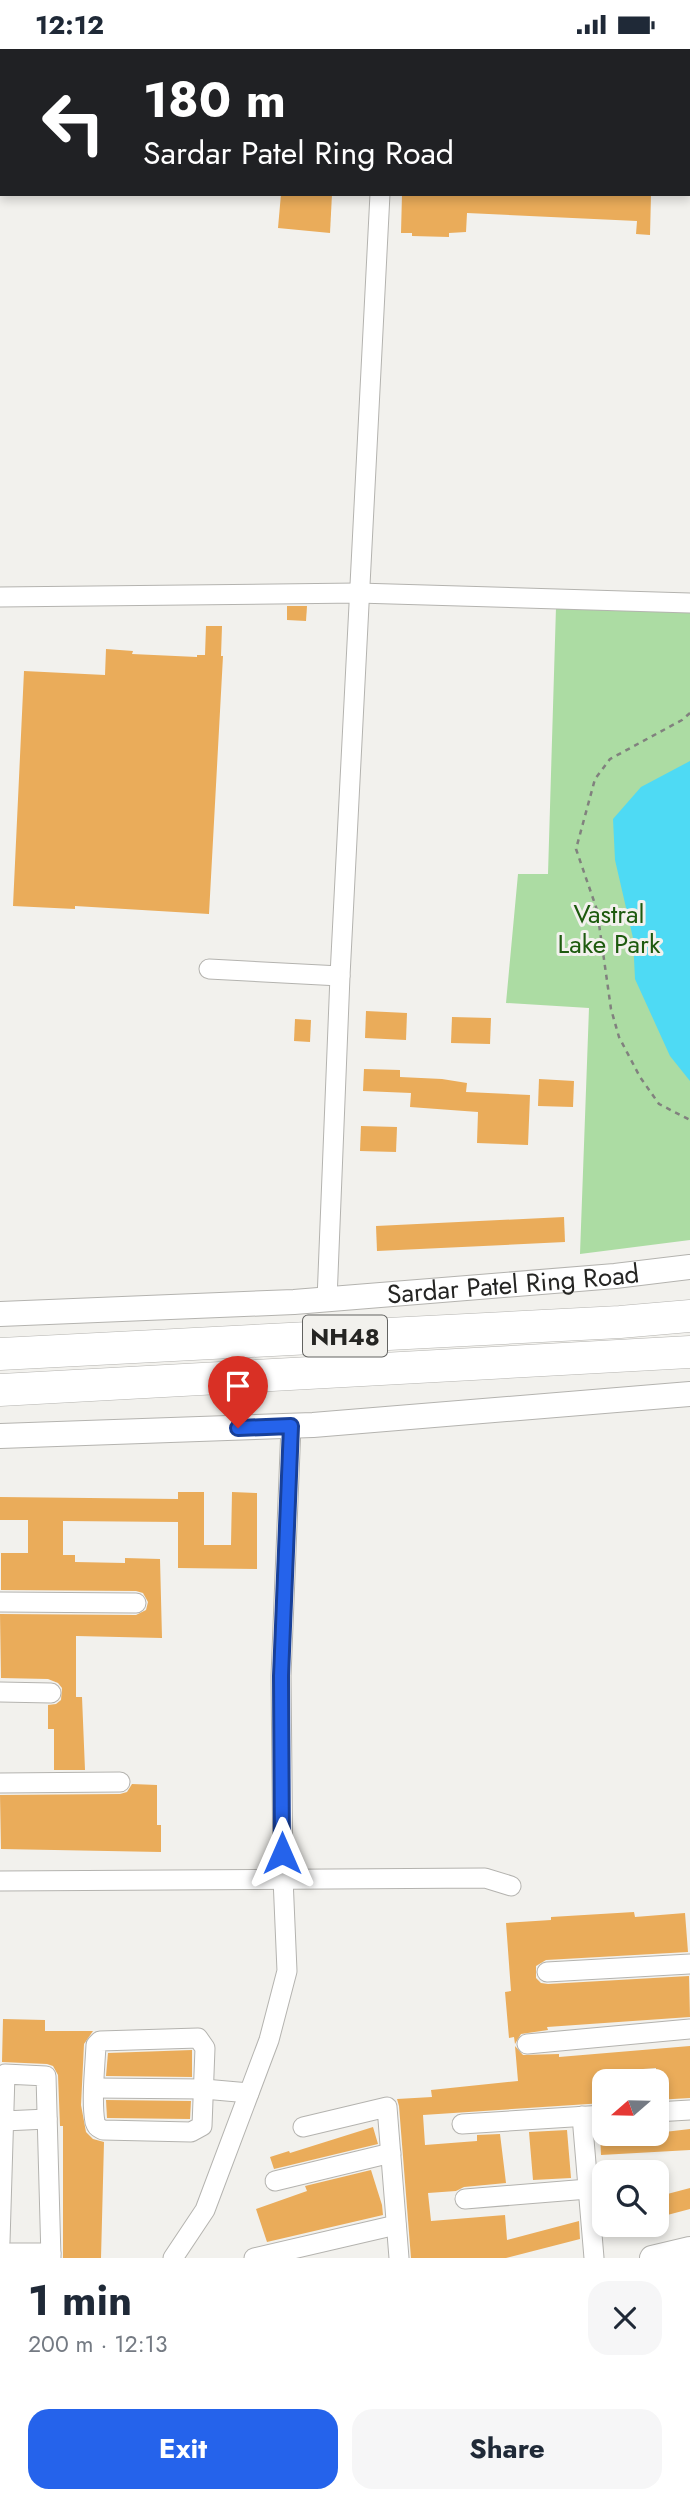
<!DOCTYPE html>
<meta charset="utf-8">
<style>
:root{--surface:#fff;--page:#f6f6f7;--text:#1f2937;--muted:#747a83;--accent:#2563eb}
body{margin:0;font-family:Jost,sans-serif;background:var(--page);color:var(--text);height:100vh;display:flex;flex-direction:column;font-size:26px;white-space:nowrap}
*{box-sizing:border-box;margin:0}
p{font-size:23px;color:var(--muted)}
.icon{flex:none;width:38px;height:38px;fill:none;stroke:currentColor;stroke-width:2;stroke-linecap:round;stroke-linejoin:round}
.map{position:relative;height:2209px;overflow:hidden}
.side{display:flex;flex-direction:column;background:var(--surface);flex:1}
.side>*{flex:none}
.banner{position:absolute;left:0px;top:0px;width:691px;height:147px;box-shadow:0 4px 10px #0003;background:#202124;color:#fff;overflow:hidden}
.needle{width:46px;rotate:250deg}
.tools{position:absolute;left:592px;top:2020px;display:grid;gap:14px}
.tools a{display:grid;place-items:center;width:77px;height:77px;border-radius:14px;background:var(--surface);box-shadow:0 4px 10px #0003;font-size:35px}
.pin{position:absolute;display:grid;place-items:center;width:60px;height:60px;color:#fff;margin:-72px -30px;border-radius:50% 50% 50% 0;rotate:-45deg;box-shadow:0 0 7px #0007}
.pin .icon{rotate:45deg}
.me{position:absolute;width:77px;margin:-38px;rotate:0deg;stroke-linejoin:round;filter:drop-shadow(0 0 5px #0008)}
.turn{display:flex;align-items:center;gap:24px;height:147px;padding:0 28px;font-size:32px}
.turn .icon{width:91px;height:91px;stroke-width:2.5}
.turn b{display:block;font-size:49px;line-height:60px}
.round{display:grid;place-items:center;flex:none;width:74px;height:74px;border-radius:21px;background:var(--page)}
.head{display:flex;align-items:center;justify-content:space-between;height:119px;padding:0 28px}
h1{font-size:42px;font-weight:700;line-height:52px}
.cta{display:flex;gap:14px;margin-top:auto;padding:14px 28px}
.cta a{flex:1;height:80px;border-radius:21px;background:var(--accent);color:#fff;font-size:28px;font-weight:700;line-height:80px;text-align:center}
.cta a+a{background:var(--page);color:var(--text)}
.status{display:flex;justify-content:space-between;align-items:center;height:49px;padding:0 35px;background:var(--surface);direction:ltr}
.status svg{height:19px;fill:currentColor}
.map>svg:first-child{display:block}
</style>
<div class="status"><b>12:12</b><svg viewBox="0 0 49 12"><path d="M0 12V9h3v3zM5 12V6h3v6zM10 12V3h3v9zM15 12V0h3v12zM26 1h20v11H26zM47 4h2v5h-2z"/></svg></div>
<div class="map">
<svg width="690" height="2209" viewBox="0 0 690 2209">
<rect width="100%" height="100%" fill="#f2f1ed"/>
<!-- green -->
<polygon fill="#acdca3" points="556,558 690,563 690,1191 580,1205 589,959 506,954 518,825 548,825"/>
<!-- water -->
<polygon fill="#4edaf4" points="690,712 690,1032 670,1007 635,930 633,889 615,811 613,770 641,738"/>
<!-- building -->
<g fill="#eaac5a">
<polygon points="281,145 332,145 330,184 278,179"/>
<polygon points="402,145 651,146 650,186 636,185 637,172 467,164 466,183 449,184 449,188 412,187 412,184 401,184"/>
<polygon points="287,557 307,557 306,572 287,571"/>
<polygon points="206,577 222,577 221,607 223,607 209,865 75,857 75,860 13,857 24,622 105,626 106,600 133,602 132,605 197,608 197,606 205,606"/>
<polygon points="366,962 407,964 406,991 365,989"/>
<polygon points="452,968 491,969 490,995 451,994"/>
<polygon points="295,970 311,971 310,993 294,992"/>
<polygon points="364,1020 400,1021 400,1028 442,1030 467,1034 466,1043 530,1046 528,1096 477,1094 478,1063 410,1058 411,1044 363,1042"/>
<polygon points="539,1030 574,1032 573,1058 538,1057"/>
<polygon points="361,1077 397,1078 396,1103 360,1102"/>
<polygon points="564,1168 565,1193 377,1202 376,1177"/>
<polygon points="178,1443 204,1443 204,1496 231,1496 232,1443 257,1444 257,1520 178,1519 178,1473 63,1472 63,1506 75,1506 75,1513 125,1514 125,1509 160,1510 162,1589 76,1587 76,1648 82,1648 85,1721 54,1721 54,1680 48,1680 48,1656 56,1655 61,1651 62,1639 58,1634 48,1630 1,1629 0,1565 136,1566 146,1561 148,1553 143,1544 136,1542 1,1541 1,1504 28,1504 28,1471 0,1471 0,1448 178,1450"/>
<polygon points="132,1735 157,1736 157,1776 161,1776 161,1803 1,1800 0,1746 120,1745 127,1743"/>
<polygon points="634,1863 635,1868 685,1864 688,1903 546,1911 536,1917 536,1929 541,1934 548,1935 689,1927 690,1968 547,1978 548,1981 521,1985 515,1995 514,1988 509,1989 505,1943 511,1942 506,1874 551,1871 551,1868"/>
<polygon points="3,1970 45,1971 45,1982 93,1982 84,1995 81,2056 86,2083 93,2090 104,2093 101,2209 63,2209 63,2077 60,2077 58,2026 53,2017 47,2015 2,2013"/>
<polygon points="515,1997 523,2006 559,2005 559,2008 690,1997 690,2049 656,2051 656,2019 604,2023 604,2054 423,2066 425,2096 477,2092 477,2086 500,2085 506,2134 464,2138 456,2142 428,2144 431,2172 505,2166 507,2191 579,2172 580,2190 506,2209 411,2209 399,2057 397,2050 432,2048 431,2041 518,2032"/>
<polygon points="192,2001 192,2028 106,2027 108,2004"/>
<polygon points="106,2051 191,2052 190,2070 107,2069"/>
<polygon points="373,2078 378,2095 274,2120 270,2108 289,2102 290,2104"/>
<polygon points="690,2080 690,2101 601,2106 600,2084 656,2084"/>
<polygon points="567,2081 571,2129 533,2131 529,2083"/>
<polygon points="371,2121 382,2156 383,2166 267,2193 256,2160 307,2142 305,2137"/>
<polygon points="690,2139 690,2160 656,2169 656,2148"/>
</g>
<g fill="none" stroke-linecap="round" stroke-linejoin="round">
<!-- minor casing -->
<g stroke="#b4b3af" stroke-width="21">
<g id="minor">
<polyline points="388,2 388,0"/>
<polyline points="0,548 358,544 690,554"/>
<polyline points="209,920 340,927"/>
<polyline points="327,1251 340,927 380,145"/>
<polyline points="0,1553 136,1554"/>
<polyline points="0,1643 51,1644"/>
<polyline points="0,1734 120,1733"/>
<polyline points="0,1832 485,1829 511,1837"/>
<polyline points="547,1923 690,1915"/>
<path d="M198,1989L205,1999L202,2077L191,2083L103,2081C98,2078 97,2079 95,2073C91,2051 95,2019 96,1996L100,1992Z"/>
<polyline points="527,1995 690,1980"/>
<polyline points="95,2039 204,2040 249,2044"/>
<polyline points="656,2063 690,2061"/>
<polyline points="582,2067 594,2209"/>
<polyline points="4,2072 47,2070"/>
<polyline points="462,2075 604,2066"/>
<polyline points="303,2078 387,2058 399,2209"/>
<polyline points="275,2132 391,2104"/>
<polyline points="465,2150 588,2140"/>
<polyline points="0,2193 5,2025 46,2027 51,2209"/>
<polyline points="0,2204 51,2204"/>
<polyline points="173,2209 205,2161 269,1991 287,1922 283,1829 281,1627 291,1377"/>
<polyline points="254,2209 396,2176"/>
</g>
</g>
<!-- tertiary casing -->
<g stroke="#b4b3af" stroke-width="26">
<g id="tertiary">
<path id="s1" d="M0,1265L294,1253L615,1227L690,1218"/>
<polyline points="0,1387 313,1376 690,1345"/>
<polyline points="652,2209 690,2200"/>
</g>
</g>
<!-- trunk casing -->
<g stroke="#b4b3af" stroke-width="33">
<g id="trunk">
<polyline points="0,1305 620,1273 690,1267"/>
<polyline points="0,1341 690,1303"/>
</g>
</g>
<!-- path -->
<polyline stroke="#81817e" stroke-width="2.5" stroke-dasharray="5 5" stroke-linecap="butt" points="690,664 682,671 610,710 595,730 576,800 597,861 611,960 619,988 640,1028 659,1055 690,1071"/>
<!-- minor -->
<use href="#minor" stroke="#fff" stroke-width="19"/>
<!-- tertiary -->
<use href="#tertiary" stroke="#fff" stroke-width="24"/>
<!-- trunk -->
<use href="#trunk" stroke="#fff" stroke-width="32"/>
</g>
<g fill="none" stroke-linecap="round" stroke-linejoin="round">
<!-- route casing -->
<g stroke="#184099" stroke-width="18">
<polyline id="route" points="238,1379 291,1377 281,1627 282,1804"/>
</g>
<!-- route -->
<use href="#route" stroke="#2563eb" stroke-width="12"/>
</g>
<g text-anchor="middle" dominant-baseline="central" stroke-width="6" stroke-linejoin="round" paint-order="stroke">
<!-- shield labels -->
<rect fill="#f2f1ed" stroke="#626260" stroke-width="2" x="303" y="1266.5" width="84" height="41" rx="5"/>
<g font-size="24" font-weight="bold" fill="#252523">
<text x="345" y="1287">NH48</text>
</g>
<!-- park labels -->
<g font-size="26" fill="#1d5a0e" stroke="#f2f1ed">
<text x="609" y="865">Vastral<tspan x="609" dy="30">Lake Park</tspan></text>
</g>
<!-- street labels -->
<g font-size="26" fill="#252523" stroke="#f2f1ed">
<text stroke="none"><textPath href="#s1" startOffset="514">Sardar Patel Ring Road</textPath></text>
</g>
</g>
</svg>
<div class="tools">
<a><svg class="needle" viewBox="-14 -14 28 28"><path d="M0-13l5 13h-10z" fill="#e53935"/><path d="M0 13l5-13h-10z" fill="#747a83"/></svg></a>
<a><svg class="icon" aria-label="search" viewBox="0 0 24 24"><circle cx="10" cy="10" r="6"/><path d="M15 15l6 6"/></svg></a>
</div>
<div class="pin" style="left:238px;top:1379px;background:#d93025"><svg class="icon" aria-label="arrive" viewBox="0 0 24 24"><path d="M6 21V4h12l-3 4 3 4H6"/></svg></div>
<svg class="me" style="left:282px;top:1804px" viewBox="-20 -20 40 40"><path d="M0-17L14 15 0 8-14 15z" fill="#2563eb" stroke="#fff" stroke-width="4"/></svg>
<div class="banner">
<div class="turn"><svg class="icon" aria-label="left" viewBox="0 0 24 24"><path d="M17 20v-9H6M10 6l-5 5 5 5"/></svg><div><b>180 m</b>Sardar Patel Ring Road</div></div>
</div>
</div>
<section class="side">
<div class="head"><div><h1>1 min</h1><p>200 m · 12:13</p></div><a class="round"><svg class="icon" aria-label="close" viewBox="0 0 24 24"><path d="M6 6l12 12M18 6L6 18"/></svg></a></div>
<div class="cta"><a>Exit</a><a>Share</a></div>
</section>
